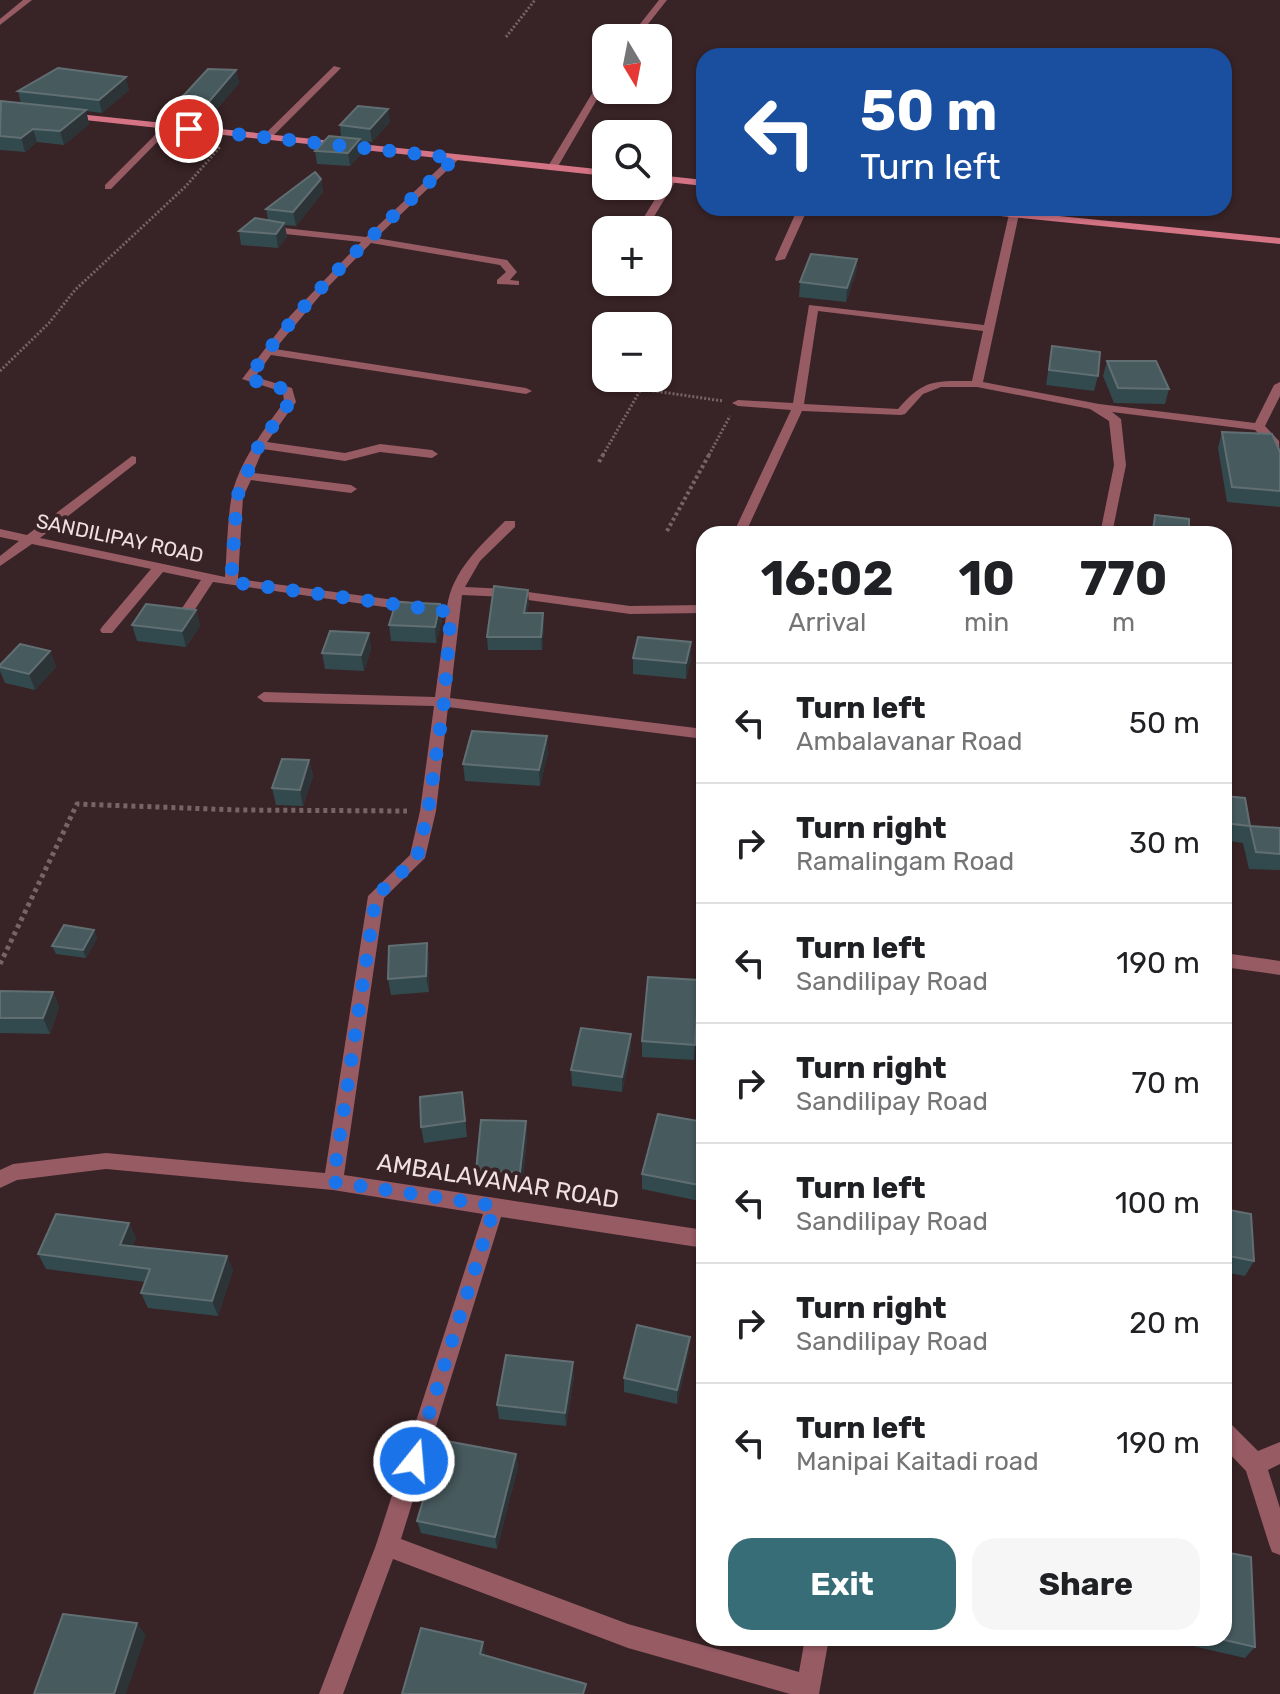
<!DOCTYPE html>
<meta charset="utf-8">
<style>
:root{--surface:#fff;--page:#f6f6f6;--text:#202124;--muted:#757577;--line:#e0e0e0;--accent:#376d76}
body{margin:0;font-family:Rubik,sans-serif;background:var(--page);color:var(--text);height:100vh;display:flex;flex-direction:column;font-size:30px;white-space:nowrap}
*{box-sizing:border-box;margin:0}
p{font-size:26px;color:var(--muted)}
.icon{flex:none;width:44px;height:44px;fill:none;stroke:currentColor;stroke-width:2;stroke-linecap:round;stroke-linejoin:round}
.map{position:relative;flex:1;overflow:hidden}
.panel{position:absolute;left:696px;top:526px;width:536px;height:1120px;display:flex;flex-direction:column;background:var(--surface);border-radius:24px;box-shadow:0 2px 6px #0004}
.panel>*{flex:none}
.banner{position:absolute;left:696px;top:48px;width:536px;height:168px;border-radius:24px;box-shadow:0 2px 6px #0004;background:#1a4fa0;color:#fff;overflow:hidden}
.needle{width:52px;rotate:170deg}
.buttons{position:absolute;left:592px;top:24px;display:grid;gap:16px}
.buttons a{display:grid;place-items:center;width:80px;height:80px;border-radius:16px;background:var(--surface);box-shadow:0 2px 6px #0004;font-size:40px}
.pin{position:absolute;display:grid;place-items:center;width:68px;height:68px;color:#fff;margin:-34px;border:4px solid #fff;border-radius:50%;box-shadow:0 2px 8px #0007}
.me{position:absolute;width:88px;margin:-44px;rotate:17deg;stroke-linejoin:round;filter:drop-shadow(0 0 6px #0008)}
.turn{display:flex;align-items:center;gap:28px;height:168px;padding:0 32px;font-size:36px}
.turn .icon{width:104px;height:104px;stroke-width:2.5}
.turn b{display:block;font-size:56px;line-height:68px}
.eta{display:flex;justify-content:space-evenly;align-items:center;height:136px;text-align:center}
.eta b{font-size:48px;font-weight:700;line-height:56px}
.cta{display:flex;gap:16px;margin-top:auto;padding:16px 32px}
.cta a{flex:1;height:92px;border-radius:24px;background:var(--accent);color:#fff;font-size:32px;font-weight:700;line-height:92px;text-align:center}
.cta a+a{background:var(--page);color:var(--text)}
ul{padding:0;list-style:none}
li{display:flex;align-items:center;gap:24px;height:120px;padding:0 32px;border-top:2px solid var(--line)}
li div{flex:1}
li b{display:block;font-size:30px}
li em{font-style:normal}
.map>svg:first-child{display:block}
</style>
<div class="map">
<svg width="1280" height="1694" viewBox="0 0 1280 1694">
<rect width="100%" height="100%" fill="#382326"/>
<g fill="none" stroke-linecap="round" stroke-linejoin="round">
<!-- path-far2 -->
<g stroke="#776466" stroke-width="3" stroke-dasharray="2 2" stroke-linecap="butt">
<polyline points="506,37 535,0"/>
<polyline points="0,371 49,323 75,290 186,186 220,147"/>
<polyline points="603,455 641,389 723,401"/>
<polyline points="709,455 730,416"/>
</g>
<!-- path-far1 -->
<g stroke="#776466" stroke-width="4" stroke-dasharray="3 3" stroke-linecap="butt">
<polyline points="599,462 604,453"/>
<polyline points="667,531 710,453"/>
</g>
<!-- path -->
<polyline stroke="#776466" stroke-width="5" stroke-dasharray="4 4" stroke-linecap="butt" points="0,964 77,804 238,810 407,811"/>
<!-- minor -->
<g fill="#975b64" fill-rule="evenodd">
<polygon points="23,0 32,0 0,25 0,19"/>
<polygon points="659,0 667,0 637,38 629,38"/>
<polygon points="334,66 341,68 270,139 264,139 264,135"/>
<polygon points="606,75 606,84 557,168 549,170 547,168 602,77"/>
<polygon points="165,125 172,127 111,189 105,189 105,185"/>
<path d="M452,156L460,158L376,238L507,260L517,272L510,280L519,281V285L497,284V280L506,272L500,265L371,243L323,292L275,349L526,388L532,391L526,394L271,355L255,377L292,388L296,402L267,442L345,453L380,444L432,450L438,454L432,458L380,452L345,461L263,449L253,473L351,485L357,489L351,493L251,480L243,497L238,579L447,607C452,571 480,546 505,521H515V527L480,561L465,587L507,589L630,606L704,605V613L630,614L507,597L462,595L450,698L704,729V739L448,707L436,811L425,858L384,898L344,1175L704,1230V1248L501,1217L401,1539L628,1624L799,1672L805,1638H829L819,1694H790L628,1648L393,1559L343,1694H319L376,1545L483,1214L333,1190L106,1169L17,1180L0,1188V1170L13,1164L106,1153L325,1173L368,896L410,855L420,811L434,706L264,702L257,697L264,692L435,697L446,616L213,582L188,620L183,621L176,617L201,580L163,572L112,633H102L100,630L102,627L151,569L32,544L0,566V556L19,541L0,537V529L27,535L132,456L136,457V463L40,538L225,577C227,551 227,525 231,500C236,466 263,431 284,402L283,392L242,379L290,316L361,242L266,232L261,229L266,226L366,237Z"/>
<polygon points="704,167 703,183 695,185 699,170"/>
<polygon points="668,178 676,180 646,230 636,230"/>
<polygon points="798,208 808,208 785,259 776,261 775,259"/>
<path d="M1014,211L1019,214L983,382L1099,404L1255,423L1274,385L1280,382V396L1265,426L1279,441L1280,464L1276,463L1267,442L1255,430L1112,412L1121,419L1126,465L1112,534H1100L1114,465L1109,421L1090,409L977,387H941L923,394L905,414L901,415L802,411L745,534H733L791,410L738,406L732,403L738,400L793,403L809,305L984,325L1009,214ZM818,311L983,331L972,381C934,381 924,379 898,409L804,404Z"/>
<polygon points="1224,953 1280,961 1280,975 1224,967"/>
<polygon points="1224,1422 1232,1425 1258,1451 1280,1442 1280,1464 1268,1470 1280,1508 1280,1555 1272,1552 1269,1544 1246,1471 1224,1448"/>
</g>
<!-- secondary -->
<g fill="#d47485" fill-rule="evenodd">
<polygon points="69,113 606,170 606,176 66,118 66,114"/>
<polygon points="658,175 704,180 704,186 658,181"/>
<polygon points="945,208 979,208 1280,238 1280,244 950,211"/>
</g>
</g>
<!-- wall -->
<g fill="#324a4e">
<polygon points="236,70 239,83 205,123 175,121 173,107"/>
<polygon points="129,90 102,113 86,111 89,124 64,145 37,142 25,152 0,150 0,102 21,104 18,91"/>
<polygon points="390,122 372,142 360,141 362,153 350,166 317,164 315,151 341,137 340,125"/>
<polygon points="321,179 323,192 296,226 285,225 287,237 278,248 241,245 239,231 268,220 266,209"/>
<polygon points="857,259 856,273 846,302 799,297 800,282"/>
<polygon points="1052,346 1098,376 1094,391 1046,385"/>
<polygon points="1107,361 1169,389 1165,404 1114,403 1103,376"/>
<polygon points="1222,432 1280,452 1280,507 1227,502 1218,448"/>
<polygon points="1155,515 1189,534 1150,534"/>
<polygon points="529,603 527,613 543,613 544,627 542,650 488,650 487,637"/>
<polygon points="196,610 200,626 186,647 137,641 132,625"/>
<polygon points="442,620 436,643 391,641 389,625"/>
<polygon points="369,633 371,649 364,671 325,669 322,653"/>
<polygon points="691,642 691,658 686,679 633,674 633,658"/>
<polygon points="50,651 56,667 35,690 5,683 0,671 0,665"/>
<polygon points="548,753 540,786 465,781 463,764"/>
<polygon points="309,760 313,776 303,806 276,805 272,788"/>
<polygon points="1224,796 1250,826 1280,828 1280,870 1249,869 1243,843 1224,840"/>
<polygon points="94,930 97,938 86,958 56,954 52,946"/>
<polygon points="427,943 429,959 429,992 391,995 388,979"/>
<polygon points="699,980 694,1060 642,1057 642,1041"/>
<polygon points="0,991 53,992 59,1007 50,1034 0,1033"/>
<polygon points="631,1050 622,1092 572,1086 571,1070"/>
<polygon points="464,1107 467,1137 424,1143 421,1127"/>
<polygon points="526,1121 527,1137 522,1188 478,1187 476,1171"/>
<polygon points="704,1122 704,1202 642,1189 642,1174"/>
<polygon points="1224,1209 1254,1261 1245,1276 1224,1272"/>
<polygon points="129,1223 136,1238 132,1246 233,1270 218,1316 148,1308 141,1293 145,1282 46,1269 38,1254"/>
<polygon points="689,1351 677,1404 624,1392 624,1378"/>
<polygon points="574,1376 566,1426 499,1419 497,1405"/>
<polygon points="516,1454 518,1467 497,1549 421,1533 417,1521"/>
<polygon points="1184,1638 1224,1638 1255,1647 1245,1658 1184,1644"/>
</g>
<!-- shaded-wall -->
<g fill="#2c3437">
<polygon points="236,70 239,83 205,123 202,110"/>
<polygon points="126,77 129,90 102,113 99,100"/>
<polygon points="388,109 390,122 372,142 370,129"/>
<polygon points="86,110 89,124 64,145 60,131"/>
<polygon points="33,129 37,142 25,152 21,138"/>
<polygon points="360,139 362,153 350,166 348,153"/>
<polygon points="321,179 323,192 296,226 293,212"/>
<polygon points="284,223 287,237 278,248 276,234"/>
<polygon points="857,259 856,273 846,302 847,288"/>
<polygon points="528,590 529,603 525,627 524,613"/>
<polygon points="440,604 442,620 436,643 435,627"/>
<polygon points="196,610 200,626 186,647 182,631"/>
<polygon points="543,613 544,627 542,650 541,637"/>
<polygon points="369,633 371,649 364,671 361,655"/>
<polygon points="691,642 691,658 686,679 686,663"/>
<polygon points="50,651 56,667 35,690 29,674"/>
<polygon points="547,736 548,753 540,786 539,770"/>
<polygon points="309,760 313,776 303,806 300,790"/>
<polygon points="94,930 97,938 86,958 83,950"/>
<polygon points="427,943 429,959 429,992 426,976"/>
<polygon points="53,992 59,1007 50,1034 43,1018"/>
<polygon points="631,1034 631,1050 622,1092 622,1077"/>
<polygon points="526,1121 527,1137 522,1188 520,1172"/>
<polygon points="129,1223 136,1238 127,1259 120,1245"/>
<polygon points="227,1256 233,1270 218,1316 212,1301"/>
<polygon points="690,1337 689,1351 677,1404 677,1390"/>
<polygon points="573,1362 574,1376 566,1426 565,1413"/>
<polygon points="516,1454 518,1467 497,1549 495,1537"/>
<polygon points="137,1623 146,1635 126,1694 114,1694"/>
<polygon points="483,1642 485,1654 482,1665 480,1654"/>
</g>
<!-- building -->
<g fill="#475a5e" stroke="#616f73" stroke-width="2">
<polygon points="58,68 126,77 99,100 18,91"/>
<polygon points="208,69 236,70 202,110 173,107"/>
<polygon points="1,101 86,110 60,131 33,129 21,138 0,136"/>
<polygon points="358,106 388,109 370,129 340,125"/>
<polygon points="329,136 360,139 348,153 315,151"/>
<polygon points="315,172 321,179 293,212 266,209"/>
<polygon points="255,218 284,223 276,234 239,231"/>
<polygon points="811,254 857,259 847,288 800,282"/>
<polygon points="1052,346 1100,352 1098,376 1049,370"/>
<polygon points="1107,361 1156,361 1169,389 1118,388"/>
<polygon points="1222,432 1272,434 1280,452 1280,491 1232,487"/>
<polygon points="1155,515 1189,519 1189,534 1153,534"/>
<polygon points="494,586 528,590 524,613 543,613 541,637 487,637"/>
<polygon points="396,602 440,604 435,627 389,625"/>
<polygon points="146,604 196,610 182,631 132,625"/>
<polygon points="330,631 369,633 361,655 322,653"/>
<polygon points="638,637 691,642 686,663 633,658"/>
<polygon points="20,644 50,651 29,674 0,667 0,665"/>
<polygon points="472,731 547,736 539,770 463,764"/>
<polygon points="282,759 309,760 300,790 272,788"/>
<polygon points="1224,796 1245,798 1250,826 1224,823"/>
<polygon points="1250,826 1280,828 1280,854 1256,852"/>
<polygon points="64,925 94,930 83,950 52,946"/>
<polygon points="427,943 426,976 388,979 389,946"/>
<polygon points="648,977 699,980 695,1045 642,1041"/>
<polygon points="0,991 53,992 43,1018 0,1018"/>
<polygon points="581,1028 631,1034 622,1077 571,1070"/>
<polygon points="462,1092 465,1121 421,1127 420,1097"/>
<polygon points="658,1114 704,1122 704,1186 642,1174"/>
<polygon points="481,1120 526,1121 520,1172 476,1171"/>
<polygon points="1224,1209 1251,1214 1254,1261 1224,1255"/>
<polygon points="56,1214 129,1223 120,1245 227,1256 212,1301 141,1293 150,1269 38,1254"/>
<polygon points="637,1325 690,1337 677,1390 624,1378"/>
<polygon points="506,1355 573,1362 565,1413 497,1405"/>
<polygon points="441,1440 516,1454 495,1537 417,1521"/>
<polygon points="1224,1552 1251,1557 1255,1647 1216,1638 1224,1638"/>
<polygon points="63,1614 137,1623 114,1694 34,1694"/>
<polygon points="421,1628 483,1642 480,1654 586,1684 583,1694 402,1694"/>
</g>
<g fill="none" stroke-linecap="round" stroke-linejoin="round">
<!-- route -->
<path stroke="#1a73e8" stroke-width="14" stroke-dasharray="0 25.2" d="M189,129L455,158C382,227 305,294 248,379L288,390L290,402L259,445L237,497L231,582L451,612L444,702L428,811L417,858L376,896L333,1182L495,1206L414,1461"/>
</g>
<g text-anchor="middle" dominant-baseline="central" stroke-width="8" stroke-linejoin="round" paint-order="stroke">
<!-- street labels -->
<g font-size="20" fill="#efe0e2" stroke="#382326">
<text transform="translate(120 538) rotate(12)">SANDILIPAY ROAD</text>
</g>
<!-- near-street labels -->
<g font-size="24" fill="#efe0e2" stroke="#382326">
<text transform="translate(498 1181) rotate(9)">AMBALAVANAR ROAD</text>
</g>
</g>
</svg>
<div class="buttons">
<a><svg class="needle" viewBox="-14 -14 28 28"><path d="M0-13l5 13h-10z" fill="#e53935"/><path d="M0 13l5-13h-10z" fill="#757577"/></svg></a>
<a><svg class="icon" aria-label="search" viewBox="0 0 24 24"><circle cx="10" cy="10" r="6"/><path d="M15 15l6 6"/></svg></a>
<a>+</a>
<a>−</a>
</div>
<div class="pin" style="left:189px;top:129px;background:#d93025"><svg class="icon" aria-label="arrive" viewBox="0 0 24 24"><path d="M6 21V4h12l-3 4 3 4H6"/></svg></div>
<svg class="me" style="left:414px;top:1461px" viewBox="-20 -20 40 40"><circle r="17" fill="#1a73e8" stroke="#fff" stroke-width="3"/><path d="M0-11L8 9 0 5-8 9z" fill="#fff"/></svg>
<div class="banner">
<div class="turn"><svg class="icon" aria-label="left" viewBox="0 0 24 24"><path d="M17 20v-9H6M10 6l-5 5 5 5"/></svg><div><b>50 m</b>Turn left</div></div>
</div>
<section class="panel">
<div class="eta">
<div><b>16:02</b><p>Arrival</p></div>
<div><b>10</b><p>min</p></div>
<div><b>770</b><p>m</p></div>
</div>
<ul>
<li><svg class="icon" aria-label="left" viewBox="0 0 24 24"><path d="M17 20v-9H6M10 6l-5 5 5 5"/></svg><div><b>Turn left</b><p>Ambalavanar Road</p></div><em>50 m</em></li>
<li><svg class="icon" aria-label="right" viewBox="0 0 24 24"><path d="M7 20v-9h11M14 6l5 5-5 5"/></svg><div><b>Turn right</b><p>Ramalingam Road</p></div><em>30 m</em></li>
<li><svg class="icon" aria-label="left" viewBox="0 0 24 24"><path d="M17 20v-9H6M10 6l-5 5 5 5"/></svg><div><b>Turn left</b><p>Sandilipay Road</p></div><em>190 m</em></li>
<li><svg class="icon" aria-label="right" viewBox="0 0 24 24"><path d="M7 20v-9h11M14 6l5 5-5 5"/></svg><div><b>Turn right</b><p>Sandilipay Road</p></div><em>70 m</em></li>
<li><svg class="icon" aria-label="left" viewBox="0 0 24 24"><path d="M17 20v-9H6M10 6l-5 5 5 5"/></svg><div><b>Turn left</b><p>Sandilipay Road</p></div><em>100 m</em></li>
<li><svg class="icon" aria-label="right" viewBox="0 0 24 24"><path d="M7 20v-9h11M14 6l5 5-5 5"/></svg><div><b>Turn right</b><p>Sandilipay Road</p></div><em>20 m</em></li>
<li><svg class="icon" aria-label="left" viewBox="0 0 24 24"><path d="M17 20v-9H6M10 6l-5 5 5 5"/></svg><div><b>Turn left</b><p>Manipai Kaitadi road</p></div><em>190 m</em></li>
</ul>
<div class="cta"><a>Exit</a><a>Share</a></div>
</section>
</div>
